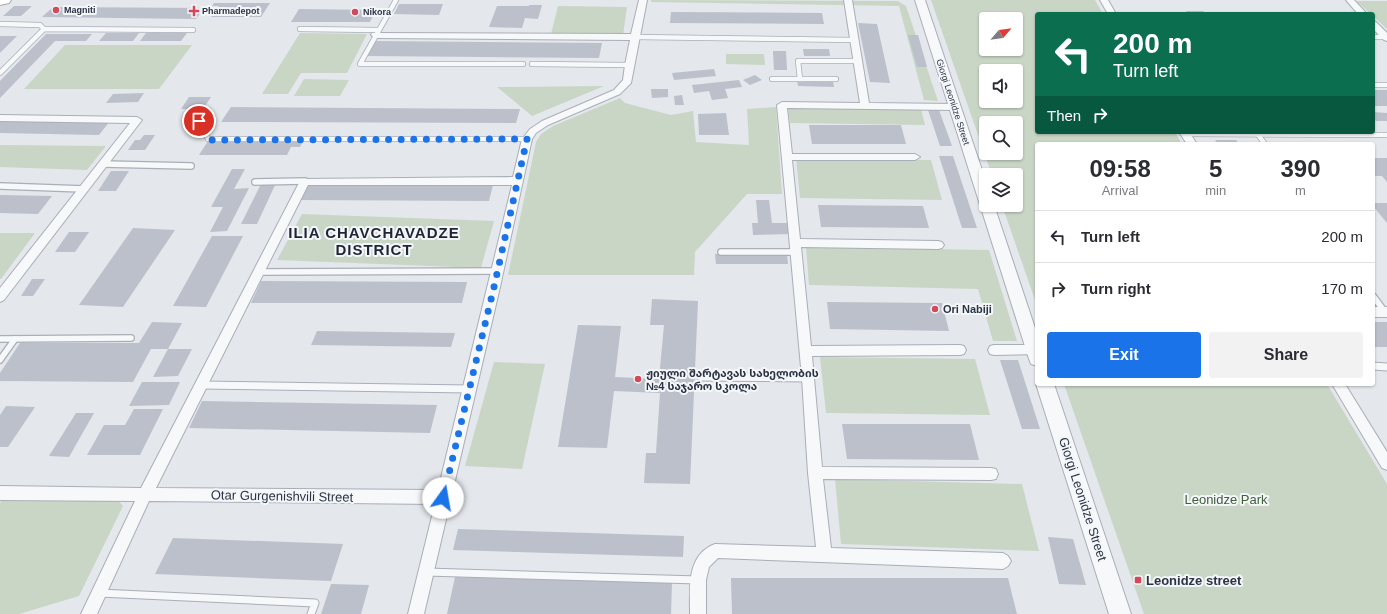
<!DOCTYPE html>
<meta charset="utf-8">
<style>
:root{--surface:#fff;--page:#f2f2f3;--text:#2b2b33;--muted:#7c7c81;--line:#e1e1e2;--accent:#1a73e8}
body{margin:0;font-family:Helvetica,"Noto Sans Georgian",sans-serif;background:var(--page);color:var(--text);height:100vh;display:flex;flex-direction:column;font-size:15px;white-space:nowrap}
*{box-sizing:border-box;margin:0}
p{font-size:13px;color:var(--muted)}
.icon{flex:none;width:22px;height:22px;fill:none;stroke:currentColor;stroke-width:2;stroke-linecap:round;stroke-linejoin:round}
.map{position:relative;flex:1;overflow:hidden}
.details{position:absolute;left:1035px;top:142px;width:340px;height:244px;display:flex;flex-direction:column;background:var(--surface);border-radius:4px;box-shadow:0 1px 3px #0004}
.details>*{flex:none}
.hud{position:absolute;left:1035px;top:12px;width:340px;height:122px;border-radius:4px;box-shadow:0 1px 3px #0004;background:#0b6e4f;color:#fff;overflow:hidden}
.needle{width:26px;rotate:62deg}
.fabs{position:absolute;left:979px;top:12px;display:grid;gap:8px}
.fabs a{display:grid;place-items:center;width:44px;height:44px;border-radius:4px;background:var(--surface);box-shadow:0 1px 3px #0004;font-size:20px}
.pin{position:absolute;display:grid;place-items:center;width:34px;height:34px;color:#fff;margin:-17px;border:2px solid #fff;border-radius:50%;box-shadow:0 1px 4px #0007}
.me{position:absolute;width:44px;margin:-22px;rotate:13deg;stroke-linejoin:round;filter:drop-shadow(0 0 3px #0008)}
.turn{display:flex;align-items:center;gap:14px;height:84px;padding:0 12px;font-size:18px}
.turn .icon{width:52px;height:52px;stroke-width:2.5}
.turn b{display:block;font-size:28px;line-height:34px}
.then{display:flex;align-items:center;height:38px;padding:0 12px;background:#0003;gap:8px;font-size:15px}
.eta{display:flex;justify-content:space-evenly;align-items:center;height:68px;text-align:center}
.eta b{font-size:24px;font-weight:600;line-height:28px}
.action{display:flex;gap:8px;margin-top:auto;padding:8px 12px}
.action a{flex:1;height:46px;border-radius:4px;background:var(--accent);color:#fff;font-size:16px;font-weight:600;line-height:46px;text-align:center}
.action a+a{background:var(--page);color:var(--text)}
ul{padding:0;list-style:none}
li{display:flex;align-items:center;gap:12px;height:52px;padding:0 12px;border-top:1px solid var(--line)}
li div{flex:1}
li b{display:block;font-size:15px}
li em{font-style:normal}
.map>svg:first-child{display:block}
</style>
<div class="map">
<svg width="1387" height="614" viewBox="0 0 1387 614">
<rect width="100%" height="100%" fill="#e4e7ec"/>
<!-- green -->
<g fill="#c9d6c5" fill-rule="evenodd">
<polygon points="651,0 898,1 906,6 938,101 924,100 899,6 651,2"/>
<path d="M931,0H1095L1103,14H1037V132H1175L1182,144H1037V306L1002,205H1016V175H992ZM986,19H1016V49H986ZM986,71H1016V101H986ZM986,123H1016V153H986Z"/>
<polygon points="1356,1 1387,1 1387,29 1373,16 1373,14 1371,14"/>
<polygon points="558,6 627,7 623,35 551,34"/>
<polygon points="300,33 367,34 347,73 301,73 288,94 262,94"/>
<polygon points="65,45 192,45 159,89 24,89"/>
<polygon points="726,54 764,54 765,65 726,64"/>
<polygon points="304,79 349,80 340,96 294,96"/>
<polygon points="604,86 532,116 497,87"/>
<polygon points="620,98 625,103 671,115 693,111 696,142 749,145 747,109 776,107 782,194 747,194 695,252 694,275 508,275 536,142 541,134 553,126"/>
<polygon points="788,108 921,109 925,125 790,123"/>
<polygon points="0,145 106,146 87,170 0,167"/>
<polygon points="796,158 931,160 942,200 800,198"/>
<polygon points="302,214 494,221 481,268 277,260"/>
<polygon points="0,233 35,233 1,279 0,279"/>
<polygon points="806,247 989,250 1017,341 993,341 978,289 809,285"/>
<polygon points="820,357 975,359 990,415 826,413"/>
<polygon points="494,362 545,364 522,469 465,466"/>
<polygon points="1064,384 1327,384 1387,484 1387,614 1144,614"/>
<polygon points="835,479 1022,484 1039,551 841,544"/>
<polygon points="3,498 118,500 123,506 79,596 19,614 0,614 0,503"/>
</g>
<!-- building -->
<g fill="#bbc0ca">
<polygon points="214,3 270,3 261,17 211,17 219,6 212,6"/>
<polygon points="399,4 443,4 439,15 394,14"/>
<polygon points="529,5 542,5 538,19 525,18 522,28 489,27 497,6 529,6"/>
<polygon points="14,6 32,6 21,16 3,16"/>
<polygon points="53,7 204,8 196,19 42,17"/>
<polygon points="299,9 376,10 370,22 291,22"/>
<polygon points="1186,11 1203,11 1205,14 1188,14"/>
<polygon points="671,12 822,13 824,24 670,23"/>
<polygon points="858,23 877,24 890,83 870,82"/>
<polygon points="106,33 139,33 133,41 99,41"/>
<polygon points="146,33 187,33 181,41 140,41"/>
<polygon points="46,34 92,34 86,41 55,41 0,98 0,81"/>
<polygon points="908,35 918,35 927,67 917,67"/>
<polygon points="0,36 17,36 0,53"/>
<polygon points="374,41 602,43 599,58 367,56"/>
<polygon points="803,49 829,49 830,56 804,56"/>
<polygon points="773,51 786,51 787,70 774,70"/>
<polygon points="714,69 716,76 674,80 672,73"/>
<polygon points="755,75 762,80 750,85 743,80"/>
<polygon points="739,80 742,87 725,89 728,98 712,100 709,91 694,93 692,85"/>
<polygon points="797,80 833,81 834,87 798,86"/>
<polygon points="651,89 668,89 668,97 652,98"/>
<rect x="1373" y="90" width="14" height="16"/>
<polygon points="144,93 138,102 106,103 113,94"/>
<polygon points="682,95 684,105 675,105 674,96"/>
<polygon points="189,97 211,97 203,109 181,109"/>
<polygon points="231,107 520,109 516,123 221,122"/>
<polygon points="928,110 939,110 952,146 940,146"/>
<polygon points="1373,112 1387,113 1387,121 1376,121 1373,117"/>
<polygon points="726,113 729,135 699,135 698,114"/>
<polygon points="0,120 110,121 99,135 0,133"/>
<polygon points="809,125 901,125 906,144 812,144"/>
<polygon points="144,135 155,135 145,150 128,150 135,140 140,140"/>
<polygon points="1215,140 1236,140 1239,144 1218,144"/>
<polygon points="208,141 303,141 300,147 291,147 287,155 199,155"/>
<polygon points="939,156 953,156 977,228 962,228"/>
<polygon points="1373,158 1387,158 1387,182 1382,176 1373,176"/>
<polygon points="232,169 245,169 234,189 249,188 227,231 210,232 223,207 211,207"/>
<polygon points="111,171 129,171 116,191 98,191"/>
<polygon points="276,183 257,224 241,224 261,184"/>
<polygon points="306,184 493,185 489,201 299,200"/>
<polygon points="0,195 52,196 38,214 0,213"/>
<polygon points="756,200 769,200 772,223 789,223 791,234 753,235 752,223 758,223"/>
<polygon points="1373,203 1387,203 1387,223 1373,206"/>
<polygon points="818,205 923,206 929,228 821,227"/>
<polygon points="133,228 175,230 123,307 79,305"/>
<polygon points="69,232 89,232 75,252 55,252"/>
<polygon points="212,236 243,236 206,307 173,306"/>
<polygon points="715,254 787,254 788,264 716,264"/>
<polygon points="32,279 45,279 33,296 21,296"/>
<polygon points="261,281 467,282 462,303 251,303"/>
<polygon points="652,299 698,301 690,484 644,483 646,453 656,453 660,393 614,391 607,448 558,447 578,325 621,326 615,377 659,379 664,325 650,325"/>
<polygon points="827,302 942,303 949,331 830,329"/>
<polygon points="152,322 182,323 168,349 151,349 133,382 0,381 0,373 20,343 139,343"/>
<rect x="1373" y="322" width="14" height="25"/>
<polygon points="317,331 455,333 451,347 311,345"/>
<polygon points="168,349 192,349 178,376 153,377"/>
<polygon points="1000,360 1018,360 1040,429 1022,429"/>
<polygon points="142,382 180,382 169,405 129,406"/>
<polygon points="202,401 437,405 430,433 189,428"/>
<polygon points="6,406 35,407 8,447 0,447 0,415"/>
<polygon points="134,409 163,409 140,455 87,455 104,425 125,425"/>
<polygon points="76,413 94,413 69,457 49,456"/>
<polygon points="842,424 970,424 979,460 847,459"/>
<polygon points="458,529 684,536 683,557 453,550"/>
<polygon points="1048,537 1073,539 1086,585 1059,584"/>
<polygon points="173,538 343,544 331,581 155,574"/>
<polygon points="455,577 672,583 671,614 447,614"/>
<polygon points="731,578 1008,578 1017,614 732,614"/>
<polygon points="331,584 369,585 361,614 321,614"/>
</g>
<g fill="none" stroke-linecap="round" stroke-linejoin="round">
<!-- service-far2 casing -->
<g stroke="#a9aeb7" stroke-width="6">
<g id="service-far2">
<polyline points="396,0 360,64 523,64"/>
<polyline points="0,24 40,25 44,29"/>
<polyline points="300,29 378,30"/>
<polyline points="635,37 854,40"/>
<polyline points="1373,37 1386,37"/>
<polyline points="532,64 629,65"/>
<polyline points="0,73 44,29 193,30"/>
<polyline points="772,79 836,79"/>
<polyline points="800,79 798,61 858,61"/>
<polyline points="1373,85 1387,85"/>
<polyline points="199,121 208,139 527,139"/>
<polyline points="1256,132 1265,144"/>
<polyline points="1186,134 1387,135"/>
</g>
</g>
<!-- service-far1 casing -->
<g stroke="#a9aeb7" stroke-width="8">
<g id="service-far1">
<polyline points="103,164 191,166"/>
<polyline points="255,182 305,181"/>
<polyline points="0,186 84,189"/>
<polyline points="721,252 797,252"/>
<polyline points="259,272 498,271"/>
<polyline points="1373,296 1385,312"/>
<polyline points="0,339 131,338"/>
<polyline points="0,360 15,339"/>
</g>
</g>
<!-- service casing -->
<g stroke="#a9aeb7" stroke-width="9">
<g id="service">
<polyline points="1373,366 1387,367"/>
<polyline points="701,377 808,378"/>
<polyline points="201,385 469,389"/>
<polyline points="426,572 698,580"/>
<polyline points="99,593 315,603 311,614"/>
</g>
</g>
<!-- minor casing -->
<g stroke="#a9aeb7" stroke-width="2">
<g id="minor">
<path d="M639,0H647L631,83L620,94L548,125L536,133L532,139L500,287L424,614H408L435,504L149,501L97,614H81L135,501L0,500V486L141,488L301,179L513,177L522,139L530,129L542,121L614,90L623,80L625,65L630,40L375,38L371,35L372,33L631,34ZM308,185H512L438,490L156,488Z"/>
<path d="M844,0H852L869,103L955,104L960,107L955,110L787,108L792,154H915L920,157L915,160H792L800,239L938,241L942,242L944,245L942,248L938,249L801,247L811,346L960,345L964,346L966,350L964,354L960,355L812,356L822,467L991,468L996,469L998,474L996,479L991,480L823,479L831,548L1003,553L1008,556L1011,561L1008,566L1003,569L718,558L709,567L706,580V614H690C690,588 686,555 715,544L816,547L808,473L802,378L777,105L782,102L860,103Z"/>
<polygon points="1100,0 1108,0 1116,14 1108,14"/>
<polygon points="1346,0 1354,0 1367,14 1358,14"/>
<polygon points="1373,21 1376,22 1387,33 1387,41 1384,40 1373,29"/>
<polygon points="0,115 137,117 142,120 4,300 0,302 0,288 130,123 0,121"/>
<polygon points="1179,132 1189,132 1197,144 1187,144"/>
<rect x="1373" y="307" width="14" height="10"/>
<polygon points="994,345 1034,345 1037,346 1037,354 994,355 990,354 988,350 990,346"/>
<polygon points="1332,384 1345,384 1387,452 1387,470 1382,468"/>
</g>
</g>
<!-- tertiary casing -->
<g stroke="#a9aeb7" stroke-width="2">
<g id="tertiary">
<polygon points="915,0 925,0 986,182 986,205 994,205 1037,334 1037,366 1031,364 1029,359"/>
<polygon points="1037,383 1037,384 1054,384 1131,614 1109,614 1036,384"/>
</g>
</g>
<!-- primary casing -->
<g stroke="#a3abb8" stroke-width="2">
<polygon id="primary" points="0,0 11,0 9,3 0,5"/>
</g>
<!-- service-far2 -->
<use href="#service-far2" stroke="#f7f8fa" stroke-width="4.5"/>
<!-- service-far1 -->
<use href="#service-far1" stroke="#f7f8fa" stroke-width="5.5"/>
<!-- service -->
<use href="#service" stroke="#f7f8fa" stroke-width="7"/>
<!-- minor -->
<use href="#minor" fill="#f7f8fa" fill-rule="evenodd"/>
<!-- tertiary -->
<use href="#tertiary" fill="#f7f8fa" fill-rule="evenodd"/>
<!-- primary -->
<use href="#primary" fill="#fff" fill-rule="evenodd"/>
</g>
<g fill="none" stroke-linecap="round" stroke-linejoin="round">
<!-- route -->
<polyline stroke="#1a73e8" stroke-width="7" stroke-dasharray="0 12.6" points="199,121 208,140 527,139 494,287 443,498"/>
</g>
<!-- markers -->
<g fill="#d1495b" stroke="#f4f6f9" stroke-width="1.5">
<circle cx="56" cy="10" r="4"/>
<path d="M192 5h4v4h4v4h-4v4h-4v-4h-4v-4h4z"/>
<circle cx="355" cy="12" r="4"/>
<circle cx="935" cy="309" r="4"/>
<circle cx="638" cy="379" r="4"/>
<rect x="1134" y="576" width="8" height="8" rx="2"/>
</g>
<g text-anchor="middle" dominant-baseline="central" stroke-width="4" stroke-linejoin="round" paint-order="stroke">
<!-- far-poi labels -->
<g font-size="9" font-weight="bold" fill="#2b3445" stroke="#f4f6f9" text-anchor="start">
<text x="64" y="10">Magniti</text>
<text x="202" y="11">Pharmadepot</text>
<text x="363" y="12">Nikora</text>
</g>
<!-- far-street labels -->
<g font-size="9" fill="#2b3445" stroke="#f4f6f9">
<text transform="translate(953 102) rotate(72)">Giorgi Leonidze Street</text>
</g>
<!-- poi labels -->
<g font-size="11" font-weight="bold" fill="#2b3445" stroke="#f4f6f9" text-anchor="start">
<text x="943" y="309">Ori Nabiji</text>
<text x="646" y="373">ჟიული შარტავას სახელობის<tspan x="646" dy="13">№4 საჯარო სკოლა</tspan></text>
</g>
<!-- near-street labels -->
<g font-size="13" fill="#2b3445" stroke="#f4f6f9">
<text transform="translate(282 496) rotate(1)">Otar Gurgenishvili Street</text>
<text transform="translate(1083 499) rotate(72)">Giorgi Leonidze Street</text>
</g>
<!-- near-park labels -->
<g font-size="13" fill="#3f6138" stroke="#f4f6f9">
<text x="1226" y="499">Leonidze Park</text>
</g>
<!-- near-poi labels -->
<g font-size="13" font-weight="bold" fill="#2b3445" stroke="#f4f6f9" text-anchor="start">
<text x="1146" y="580">Leonidze street</text>
</g>
<!-- district labels -->
<g font-size="15" font-weight="bold" letter-spacing="1" fill="#1d2536" stroke="#f4f6f9">
<text x="374" y="232">ILIA CHAVCHAVADZE<tspan x="374" dy="17">DISTRICT</tspan></text>
</g>
</g>
</svg>
<div class="fabs">
<a><svg class="needle" viewBox="-14 -14 28 28"><path d="M0-13l5 13h-10z" fill="#e53935"/><path d="M0 13l5-13h-10z" fill="#7c7c81"/></svg></a>
<a><svg class="icon" aria-label="sound" viewBox="0 0 24 24"><path d="M4 9h4l5-4v14l-5-4H4zM17 9q2 3 0 6"/></svg></a>
<a><svg class="icon" aria-label="search" viewBox="0 0 24 24"><circle cx="10" cy="10" r="6"/><path d="M15 15l6 6"/></svg></a>
<a><svg class="icon" aria-label="layers" viewBox="0 0 24 24"><path d="M12 4l9 5-9 5-9-5zM3 14l9 5 9-5"/></svg></a>
</div>
<div class="pin" style="left:199px;top:121px;background:#d93025"><svg class="icon" aria-label="arrive" viewBox="0 0 24 24"><path d="M6 21V4h12l-3 4 3 4H6"/></svg></div>
<svg class="me" style="left:443px;top:498px" viewBox="-20 -20 40 40"><circle r="19" fill="#fff"/><path d="M0-13L10 11 0 6-10 11z" fill="#1a73e8"/></svg>
<div class="hud">
<div class="turn"><svg class="icon" aria-label="left" viewBox="0 0 24 24"><path d="M17 20v-9H6M10 6l-5 5 5 5"/></svg><div><b>200 m</b>Turn left</div></div>
<div class="then">Then<svg class="icon" aria-label="right" viewBox="0 0 24 24"><path d="M7 20v-9h11M14 6l5 5-5 5"/></svg></div>
</div>
<section class="details">
<div class="eta">
<div><b>09:58</b><p>Arrival</p></div>
<div><b>5</b><p>min</p></div>
<div><b>390</b><p>m</p></div>
</div>
<ul>
<li><svg class="icon" aria-label="left" viewBox="0 0 24 24"><path d="M17 20v-9H6M10 6l-5 5 5 5"/></svg><div><b>Turn left</b></div><em>200 m</em></li>
<li><svg class="icon" aria-label="right" viewBox="0 0 24 24"><path d="M7 20v-9h11M14 6l5 5-5 5"/></svg><div><b>Turn right</b></div><em>170 m</em></li>
</ul>
<div class="action"><a>Exit</a><a>Share</a></div>
</section>
</div>
